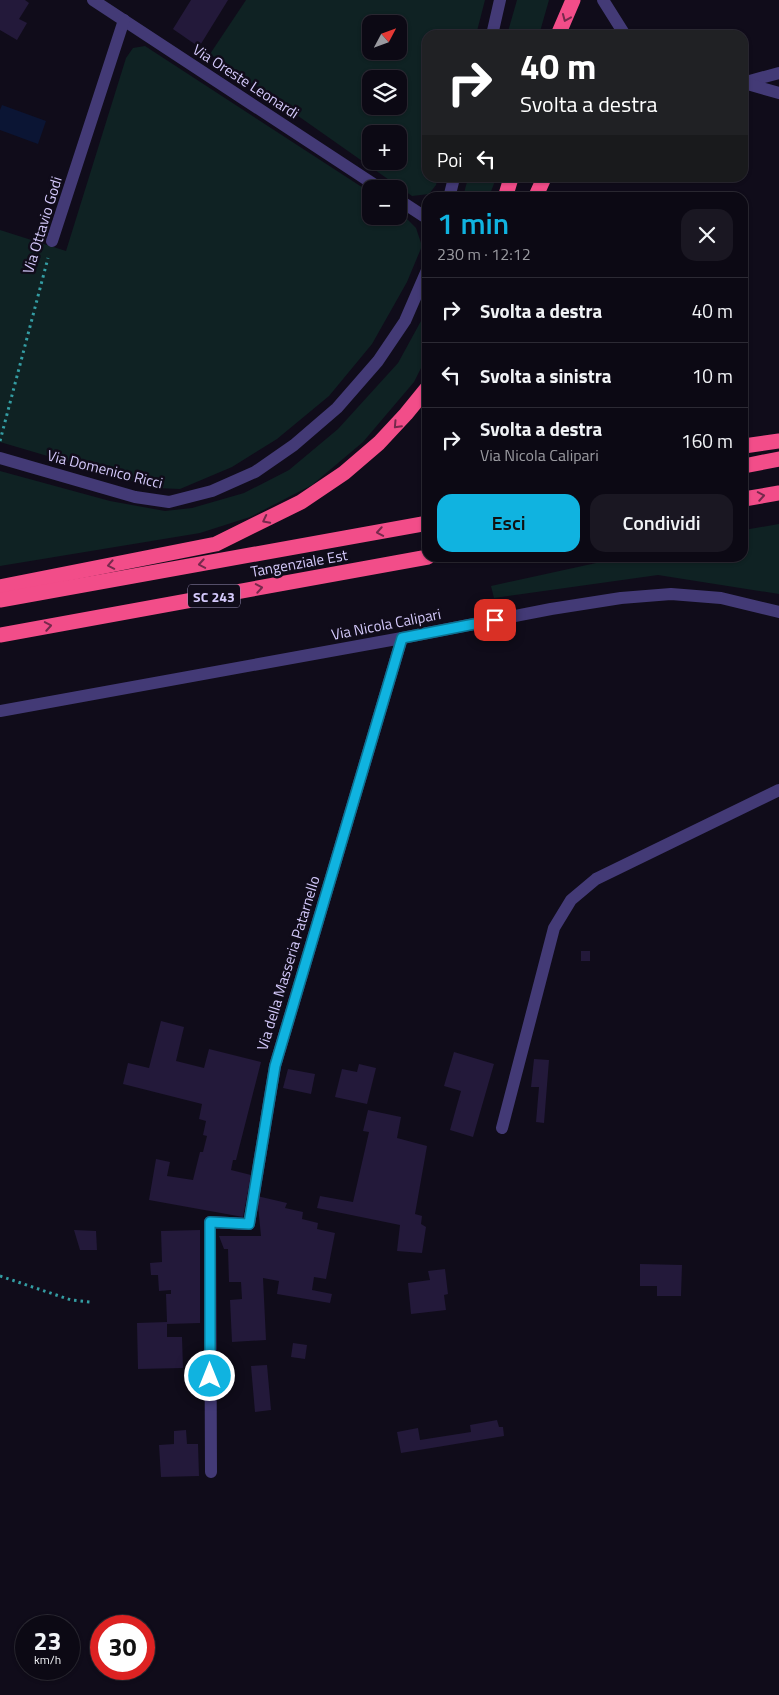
<!DOCTYPE html>
<html lang="it">
<meta charset="utf-8">
<style>
:root{--surface:#0c0914;--page:#1a1722;--text:#f1f3f6;--muted:#9a9aa0;--line:#2c2a34;--accent:#10b3e0}
body{margin:0;font-family:"Titillium Web",sans-serif;background:var(--page);color:var(--text);height:100vh;display:flex;flex-direction:column;font-size:19px;white-space:nowrap}
*{box-sizing:border-box;margin:0}
p{font-size:16px;color:var(--muted)}
.icon{flex:none;width:28px;height:28px;fill:none;stroke:currentColor;stroke-width:2;stroke-linecap:round;stroke-linejoin:round}
.map{position:relative;flex:1;overflow:hidden}
.panel{position:absolute;left:422px;top:192px;width:326px;height:370px;display:flex;flex-direction:column;background:var(--surface);border-radius:15px;box-shadow:0 1px 4px #0004,0 0 0 1px var(--line)}
.panel>*{flex:none}
.hud{position:absolute;left:422px;top:30px;width:326px;height:152px;border-radius:15px;box-shadow:0 1px 4px #0004,0 0 0 1px var(--line);background:#202124;color:#fff;overflow:hidden}
.needle{width:32px;rotate:49deg}
.buttons{position:absolute;left:362px;top:15px;display:grid;gap:10px}
.buttons a{display:grid;place-items:center;width:45px;height:45px;border-radius:10px;background:var(--surface);box-shadow:0 1px 4px #0004,0 0 0 1px var(--line);font-size:25px}
.speed{position:absolute;left:15px;top:1615px;display:flex;gap:10px;font-size:25px;font-weight:700;text-align:center}
.speed>*{display:grid;place-content:center;width:65px;height:65px;border-radius:50%;background:var(--surface);box-shadow:0 1px 4px #0004,0 0 0 1px var(--line);line-height:1}
.speed small{font-size:12px;font-weight:400}
.speed .limit{border:8px solid #d22;background:#fff;color:#111}
.pin{position:absolute;display:grid;place-items:center;width:42px;height:42px;color:#fff;margin:-21px;border-radius:10px;box-shadow:0 2px 8px #0006}
.me{position:absolute;width:55px;margin:-28px;rotate:0deg;stroke-linejoin:round;filter:drop-shadow(0 0 4px #0008)}
.turn{display:flex;align-items:center;gap:18px;height:105px;padding:0 15px;font-size:22px}
.turn .icon{width:65px;height:65px;stroke-width:2.5}
.turn b{display:block;font-size:35px;line-height:42px}
.then{display:flex;align-items:center;height:48px;padding:0 15px;background:#0003;gap:10px;font-size:19px}
.round{display:grid;place-items:center;flex:none;width:52px;height:52px;border-radius:15px;background:var(--page)}
.summary{display:flex;align-items:center;justify-content:space-between;height:85px;padding:0 15px}
h1{font-size:30px;font-weight:600;line-height:38px;color:var(--accent)}
.button{display:flex;gap:10px;margin-top:auto;padding:10px 15px}
.button a{flex:1;height:58px;border-radius:15px;background:var(--accent);color:#111;font-size:20px;font-weight:600;line-height:58px;text-align:center}
.button a+a{background:var(--page);color:var(--text)}
ul{padding:0;list-style:none}
li{display:flex;align-items:center;gap:15px;height:65px;padding:0 15px;border-top:1px solid var(--line)}
li div{flex:1}
li b{display:block;font-size:19px}
li em{font-style:normal}
.map>svg:first-child{display:block}
</style>
<div class="map">
<svg width="779" height="1695" viewBox="0 0 779 1695">
<rect width="100%" height="100%" fill="#100c1a"/>
<!-- green -->
<g fill="#0f2223" fill-rule="evenodd">
<path d="M246,0H485L476,35H428V178H438L436,185L429,194L412,196L210,54ZM371,24H399V51H371ZM371,79H399V106H371ZM371,134H399V161H371Z"/>
<polygon points="517,0 549,0 539,35 507,35"/>
<polygon points="145,46 371,193 371,216 399,216 399,211 416,228 422,246 407,282 372,344 329,396 277,439 232,467 180,489 156,488 0,442 0,230 66,251 126,58 133,48"/>
<polygon points="468,178 496,178 489,197 463,197"/>
<polygon points="427,310 427,356 414,382 363,442 312,485 250,517 200,533 0,566 0,471 110,501 165,511 192,508 244,493 289,470 338,429 398,363"/>
<polygon points="779,524 779,594 658,575 494,598 491,586 619,558 744,558 744,530"/>
</g>
<!-- water -->
<polygon fill="#0b1534" points="2,105 46,121 38,144 0,130 0,110"/>
<!-- building -->
<g fill="#23193a">
<polygon points="0,0 25,0 29,3 19,19 27,23 17,40 0,30"/>
<polygon points="191,0 228,0 199,47 173,29"/>
<rect x="581" y="951" width="9" height="10"/>
<polygon points="161,1021 184,1027 176,1061 204,1068 209,1049 261,1062 236,1160 233,1160 231,1170 251,1175 243,1217 149,1200 156,1159 170,1162 167,1176 193,1180 200,1152 203,1152 207,1136 203,1135 206,1121 199,1119 202,1104 123,1084 128,1063 149,1068"/>
<polygon points="454,1052 494,1064 473,1137 450,1130 461,1091 444,1086"/>
<polygon points="534,1059 549,1060 544,1123 536,1122 539,1087 531,1087"/>
<polygon points="359,1064 376,1068 367,1104 335,1097 342,1069 357,1072"/>
<polygon points="288,1069 315,1074 311,1094 283,1088"/>
<polygon points="368,1110 401,1117 397,1138 427,1146 415,1214 422,1216 421,1224 426,1227 422,1253 397,1251 400,1225 317,1208 320,1196 353,1202 369,1132 363,1131"/>
<polygon points="257,1196 287,1203 285,1208 303,1212 302,1219 318,1223 317,1229 335,1233 326,1279 314,1277 312,1290 332,1294 330,1303 277,1294 279,1281 263,1278 266,1340 232,1342 230,1300 242,1299 241,1282 229,1282 228,1249 224,1249 219,1236 261,1236"/>
<polygon points="74,1230 96,1231 97,1250 80,1250"/>
<polygon points="200,1230 200,1323 167,1324 167,1337 182,1337 183,1368 138,1369 137,1323 167,1322 166,1294 171,1294 171,1290 159,1291 158,1275 151,1275 150,1263 162,1262 161,1231"/>
<polygon points="640,1264 682,1265 681,1296 657,1296 657,1286 640,1286"/>
<polygon points="445,1269 448,1294 444,1295 446,1310 411,1314 408,1283 430,1280 428,1271"/>
<polygon points="293,1343 307,1345 305,1359 291,1357"/>
<polygon points="267,1365 271,1410 255,1412 251,1366"/>
<polygon points="497,1420 499,1427 503,1427 504,1436 401,1453 397,1432 418,1428 420,1440 471,1432 470,1425"/>
<polygon points="186,1430 187,1444 198,1444 199,1476 161,1477 159,1445 174,1444 174,1431"/>
</g>
<g fill="none" stroke-linecap="round" stroke-linejoin="round">
<!-- path -->
<g stroke="#349da3" stroke-width="3" stroke-dasharray="2.5 4" stroke-linecap="butt">
<polyline points="0,441 48,258"/>
<polyline points="0,1276 71,1300 90,1302"/>
</g>
<!-- minor -->
<g stroke="#433a76" stroke-width="12">
<polyline points="93,0 381,189"/>
<polyline points="603,0 625,35"/>
<polyline points="492,35 500,0"/>
<polyline points="746,82 779,73"/>
<polyline points="744,83 779,93"/>
<polyline points="449,198 454,178"/>
<polyline points="399,200 428,219"/>
<polyline points="52,241 124,20"/>
<polyline points="0,458 135,497 169,502 212,491 255,472 294,445 337,408 378,361 405,321 428,268"/>
<polyline points="0,711 402,638 551,609 621,598 671,594 721,598 779,612"/>
<polyline points="502,1128 554,928 571,900 596,879 779,790"/>
<polyline points="211,1472 210,1222 249,1224 275,1066 402,638"/>
</g>
<!-- highway -->
<g stroke="#f24d89" stroke-width="15">
<polyline points="558,35 573,0"/>
<polyline points="505,198 511,178"/>
<polyline points="535,198 544,178"/>
<polyline points="744,446 779,441"/>
<polyline points="744,466 779,459"/>
<polyline points="744,499 779,493"/>
<polyline points="0,587 216,544 301,502 344,473 379,443 406,414 428,387"/>
<polyline points="0,600 428,523"/>
<polyline points="0,635 428,557"/>
</g>
</g>
<!-- one-way arrows -->
<defs><path id="oneway-chevron" d="M-2-3.5L2.5 0L-2 3.5" fill="none" stroke-width="1.6" stroke-linecap="round" stroke-linejoin="round" transform="scale(1.25)"/></defs>
<g stroke="#76294c">
<use href="#oneway-chevron" transform="translate(566 18) rotate(113)"/>
<use href="#oneway-chevron" transform="translate(397 425) rotate(133)"/>
<use href="#oneway-chevron" transform="translate(761 496) rotate(-10)"/>
<use href="#oneway-chevron" transform="translate(266 520) rotate(153)"/>
<use href="#oneway-chevron" transform="translate(380 532) rotate(170)"/>
<use href="#oneway-chevron" transform="translate(202 564) rotate(170)"/>
<use href="#oneway-chevron" transform="translate(111 565) rotate(169)"/>
<use href="#oneway-chevron" transform="translate(259 588) rotate(-10)"/>
<use href="#oneway-chevron" transform="translate(48 626) rotate(-10)"/>
</g>
<g fill="none" stroke-linecap="round" stroke-linejoin="round">
<!-- route casing -->
<g stroke="#0a7492" stroke-width="12">
<polyline id="route" points="210,1376 210,1222 249,1224 275,1066 402,638 495,620"/>
</g>
<!-- route -->
<use href="#route" stroke="#10b3e0" stroke-width="9"/>
</g>
<g text-anchor="middle" dominant-baseline="central" stroke-width="5" stroke-linejoin="round" paint-order="stroke">
<!-- shield labels -->
<rect fill="#100c1a" stroke="#9990b8" stroke-width="1" x="188" y="584.5" width="52" height="23" rx="4"/>
<g font-size="14" font-weight="bold" fill="#d4c9fb">
<text x="214" y="596">SC 243</text>
</g>
<!-- street labels -->
<g font-size="15" fill="#d4c9fb" stroke="#100c1a">
<text transform="translate(246 81) rotate(33)">Via Oreste Leonardi</text>
<text transform="translate(42 225) rotate(-73)">Via Ottavio Godi</text>
<text transform="translate(105 469) rotate(14)">Via Domenico Ricci</text>
<text transform="translate(299 563) rotate(-10)">Tangenziale Est</text>
<text transform="translate(386 624) rotate(-11)">Via Nicola Calipari</text>
<text transform="translate(288 963) rotate(-73)">Via della Masseria Patarnello</text>
</g>
</g>
</svg>
<div class="buttons">
<a><svg class="needle" viewBox="-14 -14 28 28"><path d="M0-13l5 13h-10z" fill="#e53935"/><path d="M0 13l5-13h-10z" fill="#9a9aa0"/></svg></a>
<a><svg class="icon" aria-label="layers" viewBox="0 0 24 24"><path d="M12 4l9 5-9 5-9-5zM3 14l9 5 9-5"/></svg></a>
<a>+</a>
<a>−</a>
</div>
<div class="speed"><div>23<small>km/h</small></div><div class="limit">30</div></div>
<div class="pin" style="left:495px;top:620px;background:#d93025"><svg class="icon" aria-label="arrive" viewBox="0 0 24 24"><path d="M6 21V4h12l-3 4 3 4H6"/></svg></div>
<svg class="me" style="left:210px;top:1376px" viewBox="-20 -20 40 40"><circle r="17" fill="#10b3e0" stroke="#fff" stroke-width="3"/><path d="M0-11L8 9 0 5-8 9z" fill="#fff"/></svg>
<div class="hud">
<div class="turn"><svg class="icon" aria-label="right" viewBox="0 0 24 24"><path d="M7 20v-9h11M14 6l5 5-5 5"/></svg><div><b>40 m</b>Svolta a destra</div></div>
<div class="then">Poi<svg class="icon" aria-label="left" viewBox="0 0 24 24"><path d="M17 20v-9H6M10 6l-5 5 5 5"/></svg></div>
</div>
<section class="panel">
<div class="summary"><div><h1>1 min</h1><p>230 m · 12:12</p></div><a class="round"><svg class="icon" aria-label="close" viewBox="0 0 24 24"><path d="M6 6l12 12M18 6L6 18"/></svg></a></div>
<ul>
<li><svg class="icon" aria-label="right" viewBox="0 0 24 24"><path d="M7 20v-9h11M14 6l5 5-5 5"/></svg><div><b>Svolta a destra</b></div><em>40 m</em></li>
<li><svg class="icon" aria-label="left" viewBox="0 0 24 24"><path d="M17 20v-9H6M10 6l-5 5 5 5"/></svg><div><b>Svolta a sinistra</b></div><em>10 m</em></li>
<li><svg class="icon" aria-label="right" viewBox="0 0 24 24"><path d="M7 20v-9h11M14 6l5 5-5 5"/></svg><div><b>Svolta a destra</b><p>Via Nicola Calipari</p></div><em>160 m</em></li>
</ul>
<div class="button"><a>Esci</a><a>Condividi</a></div>
</section>
</div>
